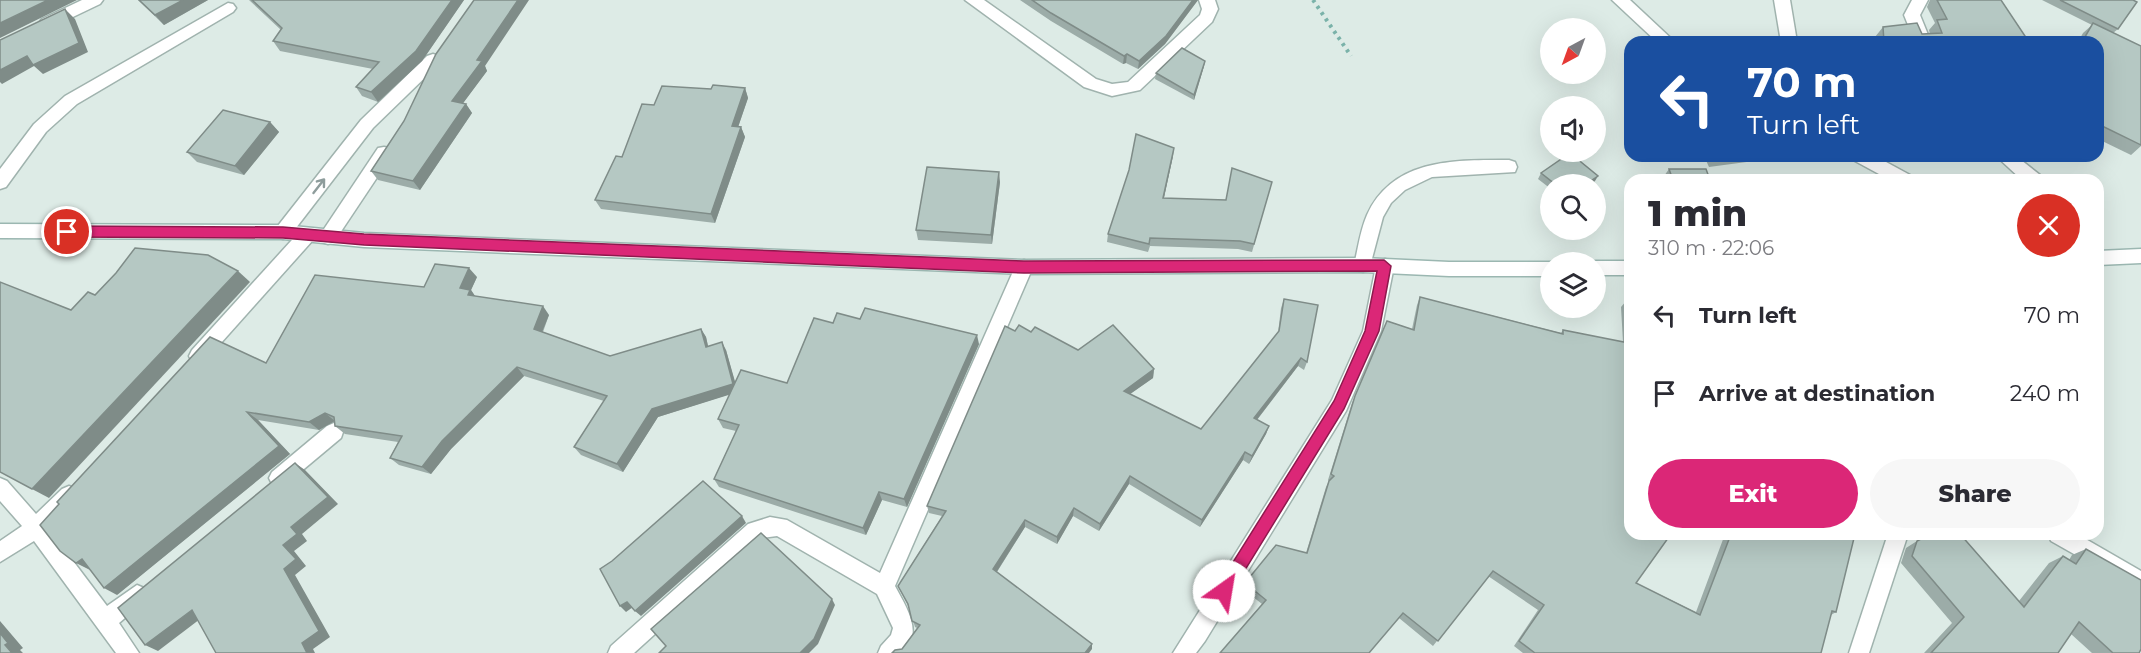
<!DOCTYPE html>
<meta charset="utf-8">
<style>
:root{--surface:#fff;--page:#f7f7f7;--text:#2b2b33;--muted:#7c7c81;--accent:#db2777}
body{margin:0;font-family:Montserrat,sans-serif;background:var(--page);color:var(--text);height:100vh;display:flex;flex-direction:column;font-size:22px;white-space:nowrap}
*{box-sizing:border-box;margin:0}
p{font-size:20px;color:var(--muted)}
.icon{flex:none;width:33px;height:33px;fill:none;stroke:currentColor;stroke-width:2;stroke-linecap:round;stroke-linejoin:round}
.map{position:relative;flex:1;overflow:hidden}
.side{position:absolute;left:1624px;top:174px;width:480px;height:366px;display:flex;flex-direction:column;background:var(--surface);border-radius:18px;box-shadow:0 6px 24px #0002}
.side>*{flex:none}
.top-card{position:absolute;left:1624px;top:36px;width:480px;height:126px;border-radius:18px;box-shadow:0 6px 24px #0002;background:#1a4fa0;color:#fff;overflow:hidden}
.needle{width:39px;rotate:221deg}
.tools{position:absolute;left:1540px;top:18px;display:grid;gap:12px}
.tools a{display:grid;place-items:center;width:66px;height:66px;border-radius:50%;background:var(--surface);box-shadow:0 6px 24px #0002;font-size:30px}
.pin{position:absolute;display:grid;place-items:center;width:51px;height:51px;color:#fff;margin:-26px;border:3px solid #fff;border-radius:50%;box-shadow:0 2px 6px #0007}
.me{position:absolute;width:66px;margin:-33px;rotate:32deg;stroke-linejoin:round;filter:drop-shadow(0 0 4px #0008)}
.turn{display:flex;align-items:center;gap:21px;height:126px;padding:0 24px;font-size:27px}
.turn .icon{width:78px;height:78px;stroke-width:2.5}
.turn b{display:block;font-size:42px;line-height:51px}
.round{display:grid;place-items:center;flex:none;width:63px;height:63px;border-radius:32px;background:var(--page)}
.overview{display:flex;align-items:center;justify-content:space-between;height:102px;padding:0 24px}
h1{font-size:36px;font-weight:800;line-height:45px}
.button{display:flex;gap:12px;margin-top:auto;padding:12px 24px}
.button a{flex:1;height:69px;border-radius:36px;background:var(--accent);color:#fff;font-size:24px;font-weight:800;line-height:69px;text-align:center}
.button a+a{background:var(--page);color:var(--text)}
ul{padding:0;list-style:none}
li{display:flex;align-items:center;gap:18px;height:78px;padding:0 24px}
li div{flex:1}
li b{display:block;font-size:22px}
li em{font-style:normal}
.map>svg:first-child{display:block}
</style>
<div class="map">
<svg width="2141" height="653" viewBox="0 0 2141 653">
<rect width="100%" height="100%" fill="#ddebe6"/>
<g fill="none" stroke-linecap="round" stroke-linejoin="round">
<!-- lane casing -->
<g stroke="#a0b3ae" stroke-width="3">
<g id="lane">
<polygon points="1912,0 1928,0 1920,15 1931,42 1915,42 1904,15"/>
<polygon points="228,3 233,4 236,8 233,12 77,104 46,132 6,187 0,189 0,169 34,124 65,96"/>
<polygon points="1996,156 2016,156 2040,175 2042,180 2022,180"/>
</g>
</g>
<!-- street casing -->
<g stroke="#a0b3ae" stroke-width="3">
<g id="street">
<polygon points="82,0 103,0 100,4 52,27 42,27 39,23 42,19"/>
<polygon points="965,0 984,0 1096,79 1112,84 1128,82 1200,15 1202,9 1199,0 1215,0 1218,9 1212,22 1140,90 1112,96 1084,87"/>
<polygon points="1612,0 1630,0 1675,42 1657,42"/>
<polygon points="1774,0 1790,0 1797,42 1781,42"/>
<polygon points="433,54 439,56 441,60 439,64 373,128 289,237 283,239 277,237 274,232 277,227 361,120 427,56"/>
<polygon points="384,147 390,148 392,153 390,158 334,242 328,244 322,242 319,237 322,232 378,148"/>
<polygon points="1853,156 1875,156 1910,175 1912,180 1890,180 1855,161"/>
<path d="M1509,160L1515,162L1517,167L1515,172L1432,177L1405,190L1391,203L1383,217L1369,270L1363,272L1357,270L1354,265C1358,249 1360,231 1367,215C1393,158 1455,160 1509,160Z"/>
<polygon points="307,228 313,230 316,235 313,240 204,362 198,364 192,362 189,356 192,350 301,230"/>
<polygon points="1385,259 1391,261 1394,266 1381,331 1346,411 1205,641 1196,653 1173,653 1332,400 1363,331 1376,266 1379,261"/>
<path d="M1024,260L1030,262L1033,267L895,586C906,607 924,632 903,653H878L881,646L891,635L893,628L877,594L777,536L761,538L634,653H608L611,646L748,524L770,517L787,520L880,573L1015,267L1018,262Z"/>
<polygon points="334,423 341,426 343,432 341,438 286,484 279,487 272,484 269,478 272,472 327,426"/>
<polygon points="0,478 7,481 36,514 62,489 69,486 76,489 79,495 76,501 49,529 107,606 137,585 144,588 147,595 144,602 119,623 139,653 116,653 34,541 0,562 0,541 22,526 0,501"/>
<polygon points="1888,534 1908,534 1869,653 1849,653"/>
<polygon points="2048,534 2077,534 2141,571 2141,592 2051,541"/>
</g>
</g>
<!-- secondary casing -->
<g stroke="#9bb7b1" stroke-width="3">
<g id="secondary">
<polygon points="0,224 283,225 364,233 1024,260 1363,258 1449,262 1553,262 1551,262 1551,276 1449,276 1363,272 1024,274 364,247 283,239 0,238"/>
<polygon points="2141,249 2141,263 2098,265 2098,251"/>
<polygon points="1596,261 1630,261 1630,275 1596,275 1596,262 1591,262"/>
</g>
</g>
<!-- path -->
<polyline stroke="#7ab2a9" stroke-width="4" stroke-dasharray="3 4.5" stroke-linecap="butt" points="1313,0 1351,56"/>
<!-- lane -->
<use href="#lane" fill="#fff" fill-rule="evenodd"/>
<!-- street -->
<use href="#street" fill="#fff" fill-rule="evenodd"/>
<!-- secondary -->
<use href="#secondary" fill="#fff" fill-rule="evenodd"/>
</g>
<!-- wall -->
<g fill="#9caca8">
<polygon points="138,0 208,0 164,25"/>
<polygon points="249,0 464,0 422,61 378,102 362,96 356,87 373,69 280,51 273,41 281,30"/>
<polygon points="1020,0 1198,0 1165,44 1138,69 1126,63 1123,64 1051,21"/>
<polygon points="1930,0 2001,0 2029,42 1875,42 1875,37 1883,27 1922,34 1930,34 1929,30 1935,23 1927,7"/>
<polygon points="2042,0 2133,0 2118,29 2113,33 2141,46 2141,146 2131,155 2098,139 2098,42 2078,42 2083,33 2092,25"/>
<polygon points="1205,61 1204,66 1194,100 1155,79 1156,73"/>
<polygon points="485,66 487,71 463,103 466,104 472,113 420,190 378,180 371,171 404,121"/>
<polygon points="745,88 748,98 738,127 741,127 745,137 715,223 601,209 595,200 654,105 711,89"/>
<polygon points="270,122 279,132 244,175 197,162 187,152"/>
<polygon points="1173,156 1164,198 1226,200 1272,182 1252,252 1238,249 1150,246 1148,252 1107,242 1108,234"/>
<polygon points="1704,156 1758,156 1754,161 1709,167"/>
<polygon points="1669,169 1710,180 1663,180 1662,179"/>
<polygon points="1541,173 1595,181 1590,184 1551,184 1551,189 1538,179"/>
<polygon points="1000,182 992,244 918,240 916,230"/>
<polygon points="477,277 471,290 475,296 549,315 543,332 610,356 701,329 706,337 708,346 726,350 735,383 787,383 833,323 979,344 907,507 882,500 866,535 719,487 714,479 736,431 723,428 718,419 730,394 658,417 623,472 581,455 574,447 604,401 524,376 451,449 431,474 399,465 390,458 398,442 345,434 335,426 334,421 319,430 258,420 290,454 117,595 266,363 424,287"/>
<polygon points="1420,297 1561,333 1563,330 1623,342 1621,307 1627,300 1630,300 1636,583 1696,612 1725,534 1855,534 1836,612 1831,615 1821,653 1523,653 1514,646 1538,610 1488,576 1433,646 1399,618 1262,604 1243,589 1245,583 1306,553 1326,487 1329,481 1328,480 1352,403 1387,321 1412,329 1417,305"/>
<polygon points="1284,299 1307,362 1304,370 1298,366 1257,420 1269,426 1266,434 1249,464 1243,460 1200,527 1129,484 1099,531 1073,516 1057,544 1025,527 997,572 1092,644 1092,649 902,649 917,628 915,627 909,608 898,586 942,516 929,513 927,506 1015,331 1031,332 1078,350 1154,369 1153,378 1130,394 1201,429 1278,333 1281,308"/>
<polygon points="1917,541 2019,601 2049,563 2063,556 2069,560 2072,555 2086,549 2139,653 2092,653 2071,634 2058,653 1924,653 1952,623 1901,563 1906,548"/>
</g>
<!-- shaded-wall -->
<g fill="#7f8c88">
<polygon points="48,0 77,0 0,38 0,23"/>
<polygon points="183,0 208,0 164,25 155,15"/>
<polygon points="452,0 464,0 422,61 378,102 371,92"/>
<polygon points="518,0 529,0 485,66 487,71 458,110 452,101 477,60"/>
<polygon points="1193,0 1198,0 1165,44 1138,69 1139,61"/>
<polygon points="65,9 75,19 88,52 43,74 34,66 2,84 0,82 0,70"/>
<polygon points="1127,54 1126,63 1123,64 1124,56"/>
<polygon points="1205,61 1204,66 1194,100 1194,95"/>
<polygon points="745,88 748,98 735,136 732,126"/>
<polygon points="466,104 472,113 420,190 413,181"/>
<polygon points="270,122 279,132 244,175 235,166"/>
<polygon points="741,127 745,137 715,223 711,214"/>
<polygon points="1174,148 1173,156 1162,206 1163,198"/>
<polygon points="999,172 1000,182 992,244 991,235"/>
<polygon points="1598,176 1595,181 1590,184 1586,184"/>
<polygon points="469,268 477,277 471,290 477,299 475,304 460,288"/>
<polygon points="238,271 250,282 49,498 32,489"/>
<polygon points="543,306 549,315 540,337 534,329"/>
<polygon points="701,329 706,337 710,355 706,347"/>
<polygon points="977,335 979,344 907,507 904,499"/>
<polygon points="722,342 726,350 738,392 658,417 623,472 617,464 652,409"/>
<polygon points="1301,358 1298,366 1252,426 1254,418"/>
<polygon points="517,367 524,376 451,449 431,474 422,467 442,441"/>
<polygon points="1154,369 1153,378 1123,399 1124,391"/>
<polygon points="247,412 258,420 290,454 117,595 104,588"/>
<polygon points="325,413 335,421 319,430 309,422"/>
<polygon points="1269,426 1266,434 1249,464 1252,456"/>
<polygon points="1245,452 1243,460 1200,527 1202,520"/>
<polygon points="295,463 305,470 338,504 302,534 307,541 294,551 306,566 295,575 330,637 313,649 315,653 307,653 302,643 284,569 283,545 291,527"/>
<polygon points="1130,476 1129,484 1099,531 1100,524"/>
<polygon points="879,492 882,500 866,535 863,528"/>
<polygon points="1074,508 1073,516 1057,544 1057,537"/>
<polygon points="742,516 746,523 641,616 635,611"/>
<polygon points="1025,520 1025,527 994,576 993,569"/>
<polygon points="82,559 90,570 76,563"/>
<polygon points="832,599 835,605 818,644 809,653 800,653"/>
<polygon points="627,602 633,607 626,612 620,606"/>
<polygon points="192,610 204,616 158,651 145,645"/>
<polygon points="0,621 23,648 20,650 23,653 12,653 5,645 0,633"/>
<polygon points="1092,644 1092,649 1089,653 1085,653"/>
</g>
<!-- building -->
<g fill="#b5c8c3" stroke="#7f8c88" stroke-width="1.5">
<polygon points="0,0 48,0 0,23"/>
<polygon points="139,0 183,0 155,15"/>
<polygon points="252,0 452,0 416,51 371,92 356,87 379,62 273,41 282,28"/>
<polygon points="474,0 518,0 477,60 482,61 452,101 466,104 413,181 371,171 404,121 436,54"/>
<polygon points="1032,0 1193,0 1166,36 1139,61 1127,54 1124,56 1051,13"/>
<polygon points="1937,0 2001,0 2029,42 1884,42 1883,27 1917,23 1922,34 1942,33 1937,20 1947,19"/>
<polygon points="2060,0 2133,0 2137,2 2118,29"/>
<polygon points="65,9 79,43 33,65 27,56 0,70 0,40"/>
<polygon points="2093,23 2141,46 2141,145 2098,124 2098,42 2082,42"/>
<polygon points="1182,48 1205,61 1194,95 1156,73"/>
<polygon points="713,85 745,88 732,126 741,127 711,214 595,200 616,156 622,157 642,104 654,105 662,86 711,89"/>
<polygon points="223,110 270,122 235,166 187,152"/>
<polygon points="1136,134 1174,148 1163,198 1226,200 1232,168 1272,182 1254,244 1240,241 1150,238 1149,244 1108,234 1129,170"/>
<polygon points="1570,153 1598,176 1586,184 1555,184 1541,173"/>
<polygon points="927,167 999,172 991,235 916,230"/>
<polygon points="1669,169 1706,169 1710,180 1673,180"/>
<polygon points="135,248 208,255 238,271 32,489 0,472 0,282 71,310 88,292 95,295 116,273"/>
<polygon points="435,264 469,268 460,288 470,290 468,295 543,306 534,329 610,356 701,329 706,347 722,342 733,384 652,409 617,464 574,447 607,396 517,367 442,441 422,467 390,458 402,436 335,426 334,417 325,413 309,422 247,412 279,446 104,588 82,559 76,563 60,551 40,525 59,504 57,502 210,337 266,363 315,275 424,287"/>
<polygon points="1420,297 1563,334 1563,330 1629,343 1627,300 1630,300 1630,534 1671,534 1636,583 1700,615 1731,534 1855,534 1836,612 1832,611 1821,653 1535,653 1519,641 1544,605 1493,571 1438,641 1403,613 1369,653 1220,653 1266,600 1245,583 1276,545 1307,553 1329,481 1334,476 1331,474 1355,396 1387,321 1414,330"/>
<polygon points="1284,299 1318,305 1307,362 1301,358 1254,418 1269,426 1252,456 1245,452 1202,520 1130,476 1100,524 1074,508 1057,537 1025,520 993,569 1092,644 1085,653 892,653 895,650 902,649 920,625 912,621 908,604 898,586 946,511 927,506 1005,326 1015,331 1019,325 1031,332 1035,327 1078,350 1113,325 1154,369 1124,391 1201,429 1279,331"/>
<polygon points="865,308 977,335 904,499 879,492 863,528 714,479 739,425 718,419 741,370 787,383 814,318 833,323 837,313 860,319"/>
<polygon points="295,463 328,497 291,527 297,534 283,545 296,559 284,569 319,631 302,643 307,653 216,653 192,610 145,645 118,608"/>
<polygon points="703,481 742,516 635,611 627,602 620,606 600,569 612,561"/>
<polygon points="761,533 832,599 814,639 800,653 659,653 666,646 651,629"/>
<polygon points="1931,534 1960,534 2024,607 2063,556 2076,564 2086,549 2141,580 2141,649 2139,653 2113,653 2079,622 2058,653 1931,653 1964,617 1912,556 1917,541"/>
<polygon points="0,633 8,643 5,645 12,653 0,653"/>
</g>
<!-- one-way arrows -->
<defs><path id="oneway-shaft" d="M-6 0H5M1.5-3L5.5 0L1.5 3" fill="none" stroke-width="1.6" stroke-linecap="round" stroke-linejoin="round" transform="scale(1.5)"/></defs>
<use stroke="#8e9d9c" href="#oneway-shaft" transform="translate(319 186) rotate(-52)"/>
<!-- route -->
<polygon fill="#db2777" stroke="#8e194d" stroke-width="1.5" points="67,226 283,227 364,234 1024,261 1384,260 1391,266 1379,331 1344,409 1229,596 1224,599 1218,596 1216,591 1218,586 1334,401 1365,331 1377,271 1024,273 364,245 283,238 67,237 61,232"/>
</svg>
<div class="tools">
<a><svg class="needle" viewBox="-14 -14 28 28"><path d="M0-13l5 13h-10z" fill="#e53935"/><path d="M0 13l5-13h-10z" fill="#7c7c81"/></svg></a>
<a><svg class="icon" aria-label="sound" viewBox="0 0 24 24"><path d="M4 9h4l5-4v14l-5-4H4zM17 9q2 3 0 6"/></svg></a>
<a><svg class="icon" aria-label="search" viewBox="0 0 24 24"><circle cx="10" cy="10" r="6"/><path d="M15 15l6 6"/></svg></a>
<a><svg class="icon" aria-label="layers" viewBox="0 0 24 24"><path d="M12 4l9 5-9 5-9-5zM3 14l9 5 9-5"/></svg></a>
</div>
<div class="pin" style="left:67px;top:232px;background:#d93025"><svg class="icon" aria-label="arrive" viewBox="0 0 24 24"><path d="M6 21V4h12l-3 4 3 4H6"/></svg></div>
<svg class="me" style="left:1224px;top:591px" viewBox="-20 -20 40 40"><circle r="19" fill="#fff"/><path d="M0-13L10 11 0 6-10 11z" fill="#db2777"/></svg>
<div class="top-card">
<div class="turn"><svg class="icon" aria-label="left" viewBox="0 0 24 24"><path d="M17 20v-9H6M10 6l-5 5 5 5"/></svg><div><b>70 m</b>Turn left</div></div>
</div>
<section class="side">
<div class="overview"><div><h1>1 min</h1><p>310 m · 22:06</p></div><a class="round" style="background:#d93025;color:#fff"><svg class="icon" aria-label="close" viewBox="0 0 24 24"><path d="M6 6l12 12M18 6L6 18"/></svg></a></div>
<ul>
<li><svg class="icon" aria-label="left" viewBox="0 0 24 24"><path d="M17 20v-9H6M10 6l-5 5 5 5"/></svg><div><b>Turn left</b></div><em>70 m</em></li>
<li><svg class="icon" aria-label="arrive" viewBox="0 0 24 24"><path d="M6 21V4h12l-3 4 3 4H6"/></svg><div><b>Arrive at destination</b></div><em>240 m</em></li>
</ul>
<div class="button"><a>Exit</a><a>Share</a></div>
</section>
</div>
